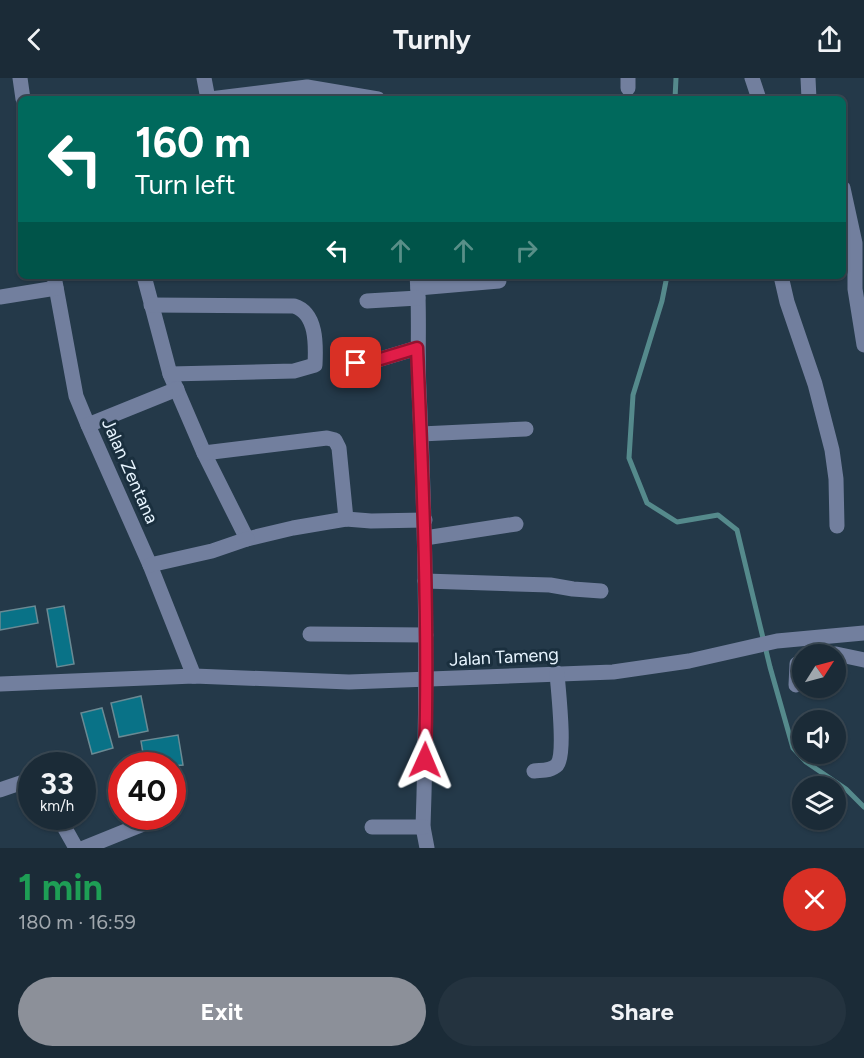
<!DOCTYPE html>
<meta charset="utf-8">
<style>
:root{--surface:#1b2b37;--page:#24333f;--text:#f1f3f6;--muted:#a0a7ad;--line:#394752;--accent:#8c9099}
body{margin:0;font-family:Figtree,sans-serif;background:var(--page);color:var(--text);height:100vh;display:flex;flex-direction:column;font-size:22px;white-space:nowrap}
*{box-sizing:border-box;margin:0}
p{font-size:20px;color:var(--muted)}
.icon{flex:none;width:33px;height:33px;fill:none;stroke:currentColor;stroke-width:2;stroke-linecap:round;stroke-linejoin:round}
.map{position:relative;height:770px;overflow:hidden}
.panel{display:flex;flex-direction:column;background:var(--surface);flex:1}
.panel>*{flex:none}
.top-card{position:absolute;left:18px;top:18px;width:828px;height:183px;border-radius:9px;box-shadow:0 2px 4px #0004,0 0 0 2px var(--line);background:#00695c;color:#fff;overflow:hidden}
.needle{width:39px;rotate:54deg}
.tools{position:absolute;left:792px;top:566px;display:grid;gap:12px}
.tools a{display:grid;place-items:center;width:54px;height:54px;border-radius:50%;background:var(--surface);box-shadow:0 2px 4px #0004,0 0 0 2px var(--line);font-size:30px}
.speed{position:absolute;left:18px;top:674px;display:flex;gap:12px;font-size:30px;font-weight:700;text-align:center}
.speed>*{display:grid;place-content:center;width:78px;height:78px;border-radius:50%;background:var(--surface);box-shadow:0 2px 4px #0004,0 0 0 2px var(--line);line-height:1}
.speed small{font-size:15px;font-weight:400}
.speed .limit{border:9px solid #d22;background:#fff;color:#111}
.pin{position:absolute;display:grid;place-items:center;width:51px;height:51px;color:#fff;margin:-26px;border-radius:12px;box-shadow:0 3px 9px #0006}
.me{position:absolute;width:66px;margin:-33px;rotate:1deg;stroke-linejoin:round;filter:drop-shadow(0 0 4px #0008)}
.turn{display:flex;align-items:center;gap:21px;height:126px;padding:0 18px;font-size:27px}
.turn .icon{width:78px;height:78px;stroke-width:2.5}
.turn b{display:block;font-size:42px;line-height:51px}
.lanes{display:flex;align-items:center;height:57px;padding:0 18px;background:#0003;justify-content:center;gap:30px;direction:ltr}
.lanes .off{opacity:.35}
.round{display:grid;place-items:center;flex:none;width:63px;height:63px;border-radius:32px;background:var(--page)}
.headline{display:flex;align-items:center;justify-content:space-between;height:102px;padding:0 18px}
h1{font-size:36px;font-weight:700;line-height:45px;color:#1e9e55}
.primary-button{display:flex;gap:12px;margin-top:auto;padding:12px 18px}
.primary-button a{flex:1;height:69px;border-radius:36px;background:var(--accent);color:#fff;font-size:24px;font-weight:700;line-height:69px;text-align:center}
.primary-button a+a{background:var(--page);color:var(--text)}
header{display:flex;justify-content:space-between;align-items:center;height:78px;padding:0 18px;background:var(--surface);font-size:27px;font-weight:700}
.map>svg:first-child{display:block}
</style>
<header><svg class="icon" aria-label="back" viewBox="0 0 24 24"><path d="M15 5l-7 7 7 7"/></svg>Turnly<svg class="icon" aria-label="share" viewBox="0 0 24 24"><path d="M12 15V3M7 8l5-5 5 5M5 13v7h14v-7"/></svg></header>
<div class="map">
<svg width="864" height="770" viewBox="0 0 864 770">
<rect width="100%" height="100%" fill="#243949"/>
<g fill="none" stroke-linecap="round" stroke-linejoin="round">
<!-- stream -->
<g stroke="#558a8c" stroke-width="5">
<polyline points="675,21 676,0"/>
<polyline points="667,198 662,223 633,317 629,380 647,425 677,444 718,437 737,452 770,589 793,670 806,684 846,711 864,729"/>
</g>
</g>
<!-- building -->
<g fill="#097287" stroke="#6a8a94" stroke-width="1.5">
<polygon points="35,528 38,545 0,552 0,534"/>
<polygon points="64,528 74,586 57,589 47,531"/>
<polygon points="141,618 148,653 119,659 111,625"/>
<polygon points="102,630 113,670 92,676 81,635"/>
<polygon points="178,657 183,687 172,688 145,687 141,663"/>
</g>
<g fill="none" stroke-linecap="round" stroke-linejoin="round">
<!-- minor -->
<g stroke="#727f9e" stroke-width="15">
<polyline points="20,0 23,21"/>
<polyline points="204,0 208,21"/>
<polyline points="628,0 628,10"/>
<polyline points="752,0 759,21"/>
<polyline points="808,0 809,21"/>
<polyline points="210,21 307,9 378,21"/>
<polyline points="843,110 855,165 855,211 864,267"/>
<polyline points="54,198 76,318 88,347 150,487 194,598"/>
<polyline points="144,198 170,296 204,375 247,461 293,450 346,441 371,443 425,442"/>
<path d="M417,198C420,235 417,274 419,312C426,457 428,603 423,749L427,770"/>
<polyline points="781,198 787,224 815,306 832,372 836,401 837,448"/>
<polyline points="418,210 499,203"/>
<polyline points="0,219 56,210"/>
<polyline points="367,223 418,220"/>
<path d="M151,227L294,228C317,235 316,267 315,287L294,293L170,296"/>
<polyline points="339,286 374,283 417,270"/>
<polyline points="88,347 177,311"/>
<polyline points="421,356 526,351"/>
<polyline points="204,375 327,360 335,362 339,370 346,441"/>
<polyline points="425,460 516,446"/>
<polyline points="150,487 212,473 247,461"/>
<polyline points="425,503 550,507 573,511 601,513"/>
<polyline points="310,556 426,557"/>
<polyline points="836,576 864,582"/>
<polyline points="0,606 194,598 349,604 613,594 689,583 777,563 864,555"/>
<polyline points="796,607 797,586 802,583"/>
<path d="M534,693C542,692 551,693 557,687C566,676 558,611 557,595"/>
<polyline points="0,712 32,701"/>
<polyline points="58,738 76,770"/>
<polyline points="372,749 423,749"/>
<polyline points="84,770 163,738"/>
</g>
</g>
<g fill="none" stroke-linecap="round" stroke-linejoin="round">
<!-- route casing -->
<g stroke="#92132f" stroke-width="15">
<path id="route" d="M356,285L374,283L417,270C423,407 429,545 425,682"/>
</g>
<!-- route -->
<use href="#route" stroke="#e11d48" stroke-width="10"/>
</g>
<g text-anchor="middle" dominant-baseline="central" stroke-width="6" stroke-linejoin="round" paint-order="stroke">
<!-- street labels -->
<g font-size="18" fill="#e7f4fe" stroke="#1a2f3e">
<text transform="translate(130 393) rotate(66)">Jalan Zentana</text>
<text transform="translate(504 579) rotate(-3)">Jalan Tameng</text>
</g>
</g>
</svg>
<div class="tools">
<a><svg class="needle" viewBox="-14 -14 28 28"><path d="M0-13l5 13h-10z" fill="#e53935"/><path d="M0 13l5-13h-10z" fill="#a0a7ad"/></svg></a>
<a><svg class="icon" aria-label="sound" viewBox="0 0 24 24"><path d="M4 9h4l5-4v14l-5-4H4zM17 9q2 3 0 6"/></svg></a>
<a><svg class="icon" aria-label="layers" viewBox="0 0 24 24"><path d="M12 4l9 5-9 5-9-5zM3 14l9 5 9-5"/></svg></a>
</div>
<div class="speed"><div>33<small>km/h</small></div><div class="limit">40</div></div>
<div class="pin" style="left:356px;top:285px;background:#d93025"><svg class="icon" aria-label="arrive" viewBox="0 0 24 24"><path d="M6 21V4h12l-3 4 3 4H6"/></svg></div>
<svg class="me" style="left:425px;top:682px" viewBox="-20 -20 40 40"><path d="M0-17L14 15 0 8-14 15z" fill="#e11d48" stroke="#fff" stroke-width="4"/></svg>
<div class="top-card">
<div class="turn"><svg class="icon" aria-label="left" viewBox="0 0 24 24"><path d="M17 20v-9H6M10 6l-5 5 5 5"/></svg><div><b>160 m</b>Turn left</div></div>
<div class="lanes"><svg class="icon" aria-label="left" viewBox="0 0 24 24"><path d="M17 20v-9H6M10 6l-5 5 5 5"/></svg><svg class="icon off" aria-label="ahead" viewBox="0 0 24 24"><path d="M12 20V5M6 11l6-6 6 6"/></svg><svg class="icon off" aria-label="ahead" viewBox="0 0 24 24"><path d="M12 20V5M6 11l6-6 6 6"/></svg><svg class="icon off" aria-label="right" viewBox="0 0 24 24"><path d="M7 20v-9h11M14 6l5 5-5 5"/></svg></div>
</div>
</div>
<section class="panel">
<div class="headline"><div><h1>1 min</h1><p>180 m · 16:59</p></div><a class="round" style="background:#d93025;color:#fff"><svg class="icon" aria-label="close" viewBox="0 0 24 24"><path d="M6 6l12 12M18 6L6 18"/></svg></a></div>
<div class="primary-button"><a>Exit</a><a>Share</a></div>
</section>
